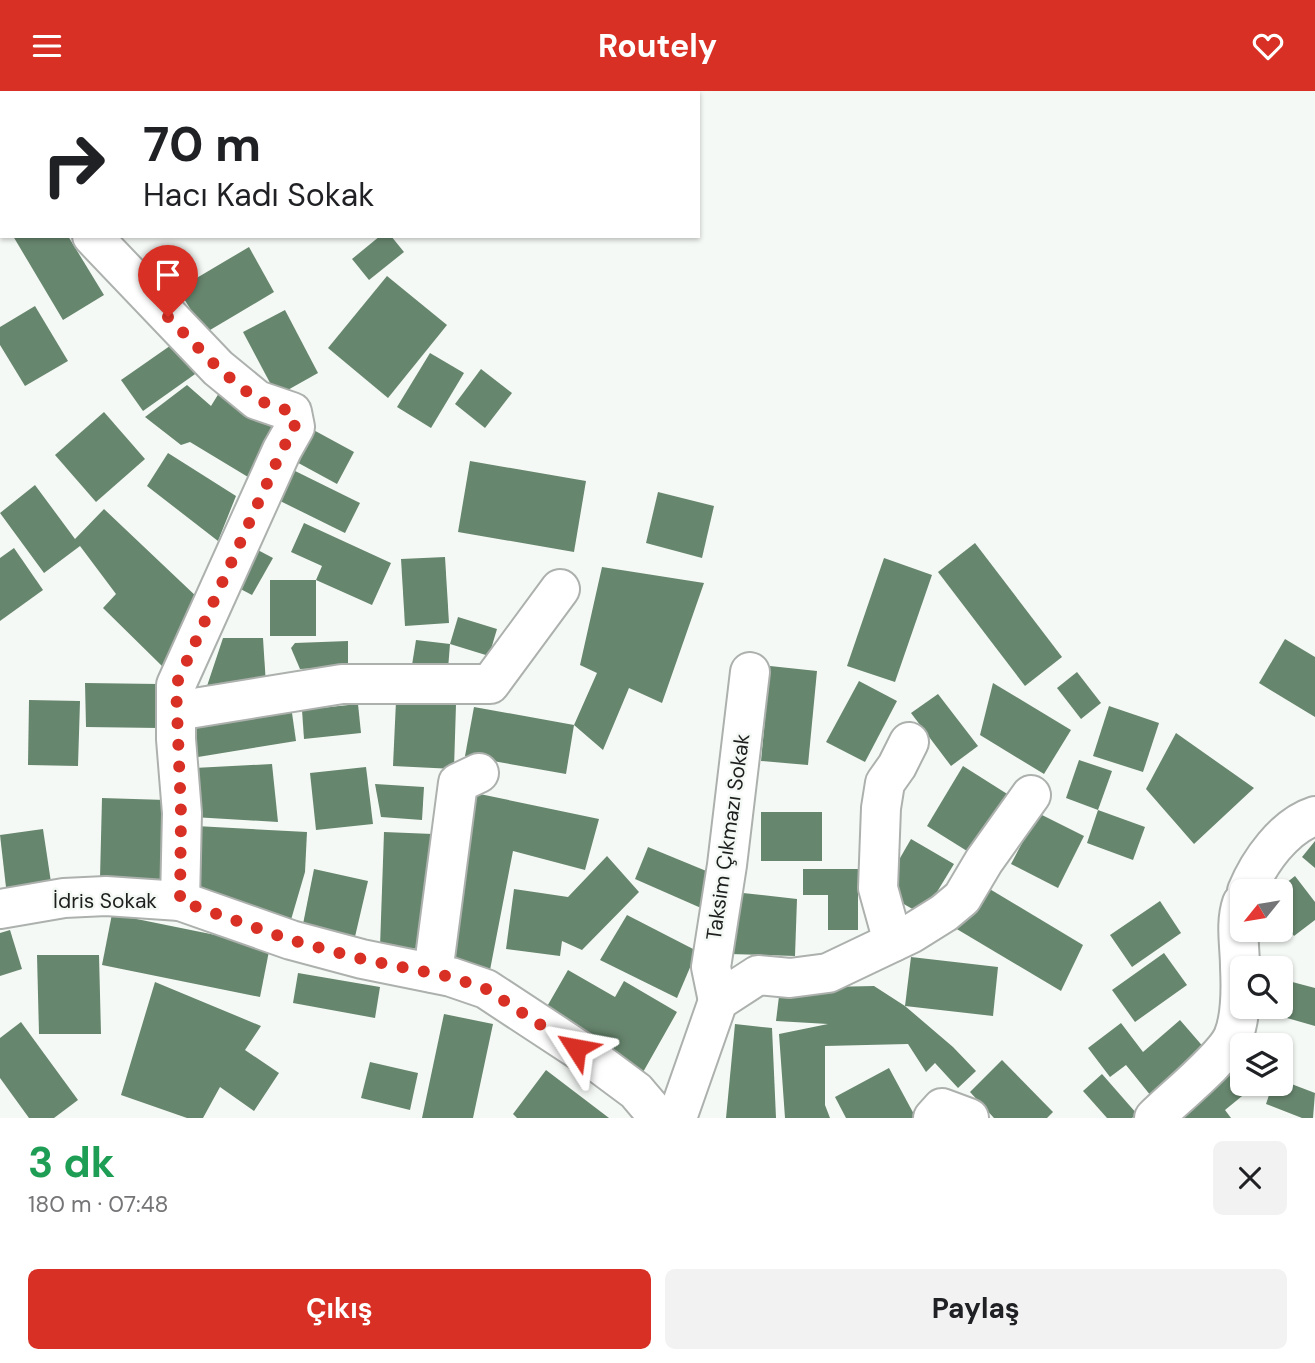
<!DOCTYPE html>
<html lang="tr">
<meta charset="utf-8">
<style>
:root{--surface:#fff;--page:#f2f2f2;--text:#202124;--muted:#757577;--accent:#d93025}
body{margin:0;font-family:"DM Sans",sans-serif;background:var(--page);color:var(--text);height:100vh;display:flex;flex-direction:column;font-size:26px;white-space:nowrap}
*{box-sizing:border-box;margin:0}
p{font-size:23px;color:var(--muted)}
.icon{flex:none;width:38px;height:38px;fill:none;stroke:currentColor;stroke-width:2;stroke-linecap:round;stroke-linejoin:round}
.map{position:relative;height:1027px;overflow:hidden}
.sheet{display:flex;flex-direction:column;background:var(--surface);flex:1}
.sheet>*{flex:none}
.top-card{position:absolute;left:0px;top:0px;width:700px;height:147px;box-shadow:0 2px 5px #0004;background:#fff;color:var(--text);overflow:hidden}
.needle{width:46px;rotate:240deg}
.controls{position:absolute;left:1230px;top:788px;display:grid;gap:14px}
.controls a{display:grid;place-items:center;width:63px;height:63px;border-radius:10px;background:var(--surface);box-shadow:0 2px 5px #0004;font-size:35px}
.pin{position:absolute;display:grid;place-items:center;width:60px;height:60px;color:#fff;margin:-72px -30px;border-radius:50% 50% 50% 0;rotate:-45deg;box-shadow:0 0 7px #0007}
.pin .icon{rotate:45deg}
.me{position:absolute;width:77px;margin:-38px;rotate:304deg;stroke-linejoin:round;filter:drop-shadow(0 0 5px #0008)}
.turn{display:flex;align-items:center;gap:24px;height:147px;padding:0 28px;font-size:32px}
.turn .icon{width:91px;height:91px;stroke-width:2.5}
.turn b{display:block;font-size:49px;line-height:60px}
.round{display:grid;place-items:center;flex:none;width:74px;height:74px;border-radius:10px;background:var(--page)}
.head{display:flex;align-items:center;justify-content:space-between;height:119px;padding:0 28px}
h1{font-size:42px;font-weight:700;line-height:52px;color:#1e9e55}
.button{display:flex;gap:14px;margin-top:auto;padding:14px 28px}
.button a{flex:1;height:80px;border-radius:10px;background:var(--accent);color:#fff;font-size:28px;font-weight:700;line-height:80px;text-align:center}
.button a+a{background:var(--page);color:var(--text)}
header{display:flex;justify-content:space-between;align-items:center;height:91px;padding:0 28px;background:var(--accent);color:#fff;font-size:32px;font-weight:700}
.map>svg:first-child{display:block}
</style>
<header><svg class="icon" aria-label="menu" viewBox="0 0 24 24"><path d="M4 6h16M4 12h16M4 18h16"/></svg>Routely<svg class="icon" aria-label="heart" viewBox="0 0 24 24"><path d="M12 20l-8-8c-3-5 5-10 8-4 3-6 11-1 8 4z"/></svg></header>
<div class="map">
<svg width="1315" height="1027" viewBox="0 0 1315 1027">
<rect width="100%" height="100%" fill="#f5f9f5"/>
<!-- building -->
<g fill="#67866e">
<polygon points="13,145 68,145 104,204 63,229"/>
<polygon points="380,145 391,145 404,161 369,189 352,168"/>
<polygon points="249,156 274,201 205,242 178,198"/>
<polygon points="387,185 447,234 388,307 328,257"/>
<polygon points="35,215 68,270 25,295 0,254 0,236"/>
<polygon points="285,219 318,282 277,305 243,241"/>
<polygon points="177,250 198,281 143,320 121,289"/>
<polygon points="430,262 464,282 431,337 397,316"/>
<polygon points="481,278 512,302 485,337 455,313"/>
<polygon points="187,294 211,315 219,302 278,336 248,386 190,351 181,354 145,326"/>
<polygon points="104,321 145,368 96,411 55,364"/>
<polygon points="308,336 354,361 337,393 291,368"/>
<polygon points="168,362 236,405 218,450 147,395"/>
<polygon points="470,370 586,390 574,461 458,441"/>
<polygon points="287,376 360,412 345,442 272,406"/>
<polygon points="35,394 75,448 104,418 199,508 162,575 103,517 116,503 80,455 44,482 0,422"/>
<polygon points="658,401 714,415 702,467 646,452"/>
<polygon points="304,432 391,472 372,514 316,489 322,475 291,461"/>
<polygon points="975,452 1062,566 1025,595 938,481"/>
<polygon points="250,455 273,467 252,504 229,492"/>
<polygon points="14,457 43,499 0,530 0,467"/>
<polygon points="445,466 449,532 405,535 401,468"/>
<polygon points="884,467 932,484 895,591 847,575"/>
<polygon points="602,476 704,492 662,612 629,597 603,659 574,634 597,582 580,574"/>
<rect x="270" y="489" width="46" height="56"/>
<polygon points="458,526 497,538 489,565 450,553"/>
<polygon points="223,547 263,547 266,594 205,601"/>
<polygon points="1285,548 1315,566 1315,626 1259,592"/>
<polygon points="416,549 450,553 448,578 412,574"/>
<polygon points="348,550 348,576 300,578 291,557 295,552"/>
<polygon points="770,575 817,580 808,674 761,670"/>
<polygon points="1077,581 1101,612 1081,628 1057,597"/>
<polygon points="859,590 897,610 865,671 826,651"/>
<polygon points="85,592 159,593 159,637 86,636"/>
<polygon points="993,592 1071,639 1044,683 980,644"/>
<polygon points="938,603 978,655 951,675 911,622"/>
<polygon points="29,609 80,610 78,675 28,674"/>
<polygon points="396,610 456,613 454,678 393,675"/>
<polygon points="358,613 361,642 304,648 302,619"/>
<polygon points="291,615 296,650 192,667 187,632"/>
<polygon points="1109,615 1159,632 1143,681 1093,665"/>
<polygon points="474,616 574,634 566,683 465,665"/>
<polygon points="1176,642 1254,697 1194,753 1146,698"/>
<polygon points="1079,669 1112,680 1098,719 1066,707"/>
<polygon points="272,673 278,731 193,726 194,677"/>
<polygon points="963,675 1012,706 975,765 927,735"/>
<polygon points="366,676 373,733 316,739 310,682"/>
<polygon points="375,693 424,696 422,729 381,726"/>
<polygon points="475,702 599,728 585,779 513,760 490,879 450,867"/>
<polygon points="102,707 166,709 164,789 100,787"/>
<polygon points="1098,719 1145,736 1133,769 1087,752"/>
<rect x="761" y="721" width="61" height="49"/>
<polygon points="1038,722 1084,745 1058,797 1011,773"/>
<polygon points="196,735 307,741 305,781 288,839 192,807"/>
<polygon points="43,738 52,798 7,805 0,744"/>
<polygon points="384,741 433,743 428,858 380,856"/>
<polygon points="911,748 954,773 923,824 881,800"/>
<polygon points="1315,750 1315,777 1302,766"/>
<polygon points="648,756 716,784 701,817 635,788"/>
<polygon points="607,765 639,801 582,859 562,850 560,865 506,858 514,798 568,806"/>
<polygon points="314,778 368,790 354,850 302,838"/>
<polygon points="803,778 858,778 858,839 828,839 828,804 803,804"/>
<polygon points="1295,785 1315,811 1315,829 1294,845 1281,828 1281,800 1276,800"/>
<polygon points="988,797 1083,854 1061,900 950,834"/>
<polygon points="743,802 797,808 795,865 730,863"/>
<polygon points="1160,810 1181,842 1132,876 1110,844"/>
<polygon points="112,823 270,855 260,906 102,874"/>
<polygon points="627,824 697,860 677,907 600,869"/>
<polygon points="10,839 22,878 0,885 0,842"/>
<polygon points="1164,862 1187,894 1135,931 1112,899"/>
<polygon points="37,864 99,864 101,943 39,943"/>
<polygon points="911,866 998,876 993,925 905,915"/>
<polygon points="568,879 615,906 624,890 677,921 642,983 541,926"/>
<polygon points="298,882 380,896 375,927 293,912"/>
<polygon points="1281,888 1315,897 1315,935 1259,919 1260,915 1281,915"/>
<polygon points="155,891 261,935 245,959 279,982 254,1020 220,996 203,1027 187,1027 121,1004"/>
<polygon points="874,895 905,915 953,956 976,980 958,997 935,972 926,981 908,953 825,955 825,1014 830,1027 785,1027 779,943 828,933 776,930 780,897"/>
<polygon points="444,923 493,933 473,1027 422,1027"/>
<polygon points="1180,929 1206,959 1151,1005 1126,974 1110,986 1088,957 1121,932 1143,961"/>
<polygon points="21,931 78,1009 54,1027 29,1027 0,987 0,947"/>
<polygon points="735,933 772,937 776,1027 726,1027"/>
<polygon points="1242,962 1242,992 1258,992 1225,1019 1231,1027 1184,1027 1177,1018"/>
<polygon points="1002,969 1053,1021 1047,1027 994,1027 970,1001"/>
<polygon points="370,971 418,982 410,1019 361,1007"/>
<polygon points="889,977 916,1027 846,1027 835,1006"/>
<polygon points="546,979 609,1027 517,1027 513,1023"/>
<polygon points="1102,983 1137,1023 1132,1027 1107,1027 1083,1000"/>
<polygon points="1281,989 1315,1002 1313,1027 1302,1027 1266,1013 1273,992 1281,992"/>
</g>
<g fill="none" stroke-linecap="round" stroke-linejoin="round">
<!-- minor casing -->
<g stroke="#adb1ae" stroke-width="42">
<g id="minor">
<polyline points="1,0 2,2"/>
<polyline points="92,145 218,277 257,309 292,321 295,336 282,359 176,594 176,648 182,722 180,810"/>
<polyline points="176,620 342,593 490,593 560,498"/>
<path d="M1247,800C1259,771 1284,735 1315,725"/>
<polyline points="0,818 64,807 106,805 180,810 291,849 362,868 451,886 486,898 597,971 636,1000 659,1027"/>
<polyline points="893,851 878,797 881,717 885,692 897,675 909,651"/>
<polyline points="433,882 458,692 479,682"/>
<polyline points="718,910 711,876 727,774 750,581"/>
<polyline points="677,1027 718,910 758,884 790,887 828,882 912,842 944,822 962,807 984,770 1031,704"/>
<polyline points="933,1027 942,1017 969,1027"/>
<path d="M1154,1027C1173,1008 1223,968 1233,946C1241,927 1241,896 1240,876C1240,855 1235,832 1242,812"/>
</g>
</g>
<!-- minor -->
<use href="#minor" stroke="#fff" stroke-width="38"/>
</g>
<g fill="none" stroke-linecap="round" stroke-linejoin="round">
<!-- route -->
<polyline stroke="#d93025" stroke-width="12" stroke-dasharray="0 21.6" points="168,226 218,277 257,309 292,321 295,337 282,359 176,594 181,722 180,810 291,849 362,868 451,886 486,898 576,957"/>
</g>
<g text-anchor="middle" dominant-baseline="central" stroke-width="5" stroke-linejoin="round" paint-order="stroke">
<!-- street labels -->
<g font-size="21" fill="#1d1f1e" stroke="#f5f9f5">
<text transform="translate(728 746) rotate(-82)">Taksim Çıkmazı Sokak</text>
<text x="105" y="810">İdris Sokak</text>
</g>
</g>
</svg>
<div class="controls">
<a><svg class="needle" viewBox="-14 -14 28 28"><path d="M0-13l5 13h-10z" fill="#e53935"/><path d="M0 13l5-13h-10z" fill="#757577"/></svg></a>
<a><svg class="icon" aria-label="search" viewBox="0 0 24 24"><circle cx="10" cy="10" r="6"/><path d="M15 15l6 6"/></svg></a>
<a><svg class="icon" aria-label="layers" viewBox="0 0 24 24"><path d="M12 4l9 5-9 5-9-5zM3 14l9 5 9-5"/></svg></a>
</div>
<div class="pin" style="left:168px;top:226px;background:#d93025"><svg class="icon" aria-label="arrive" viewBox="0 0 24 24"><path d="M6 21V4h12l-3 4 3 4H6"/></svg></div>
<svg class="me" style="left:576px;top:957px" viewBox="-20 -20 40 40"><path d="M0-17L14 15 0 8-14 15z" fill="#d93025" stroke="#fff" stroke-width="4"/></svg>
<div class="top-card">
<div class="turn"><svg class="icon" aria-label="right" viewBox="0 0 24 24"><path d="M7 20v-9h11M14 6l5 5-5 5"/></svg><div><b>70 m</b>Hacı Kadı Sokak</div></div>
</div>
</div>
<section class="sheet">
<div class="head"><div><h1>3 dk</h1><p>180 m · 07:48</p></div><a class="round"><svg class="icon" aria-label="close" viewBox="0 0 24 24"><path d="M6 6l12 12M18 6L6 18"/></svg></a></div>
<div class="button"><a>Çıkış</a><a>Paylaş</a></div>
</section>
